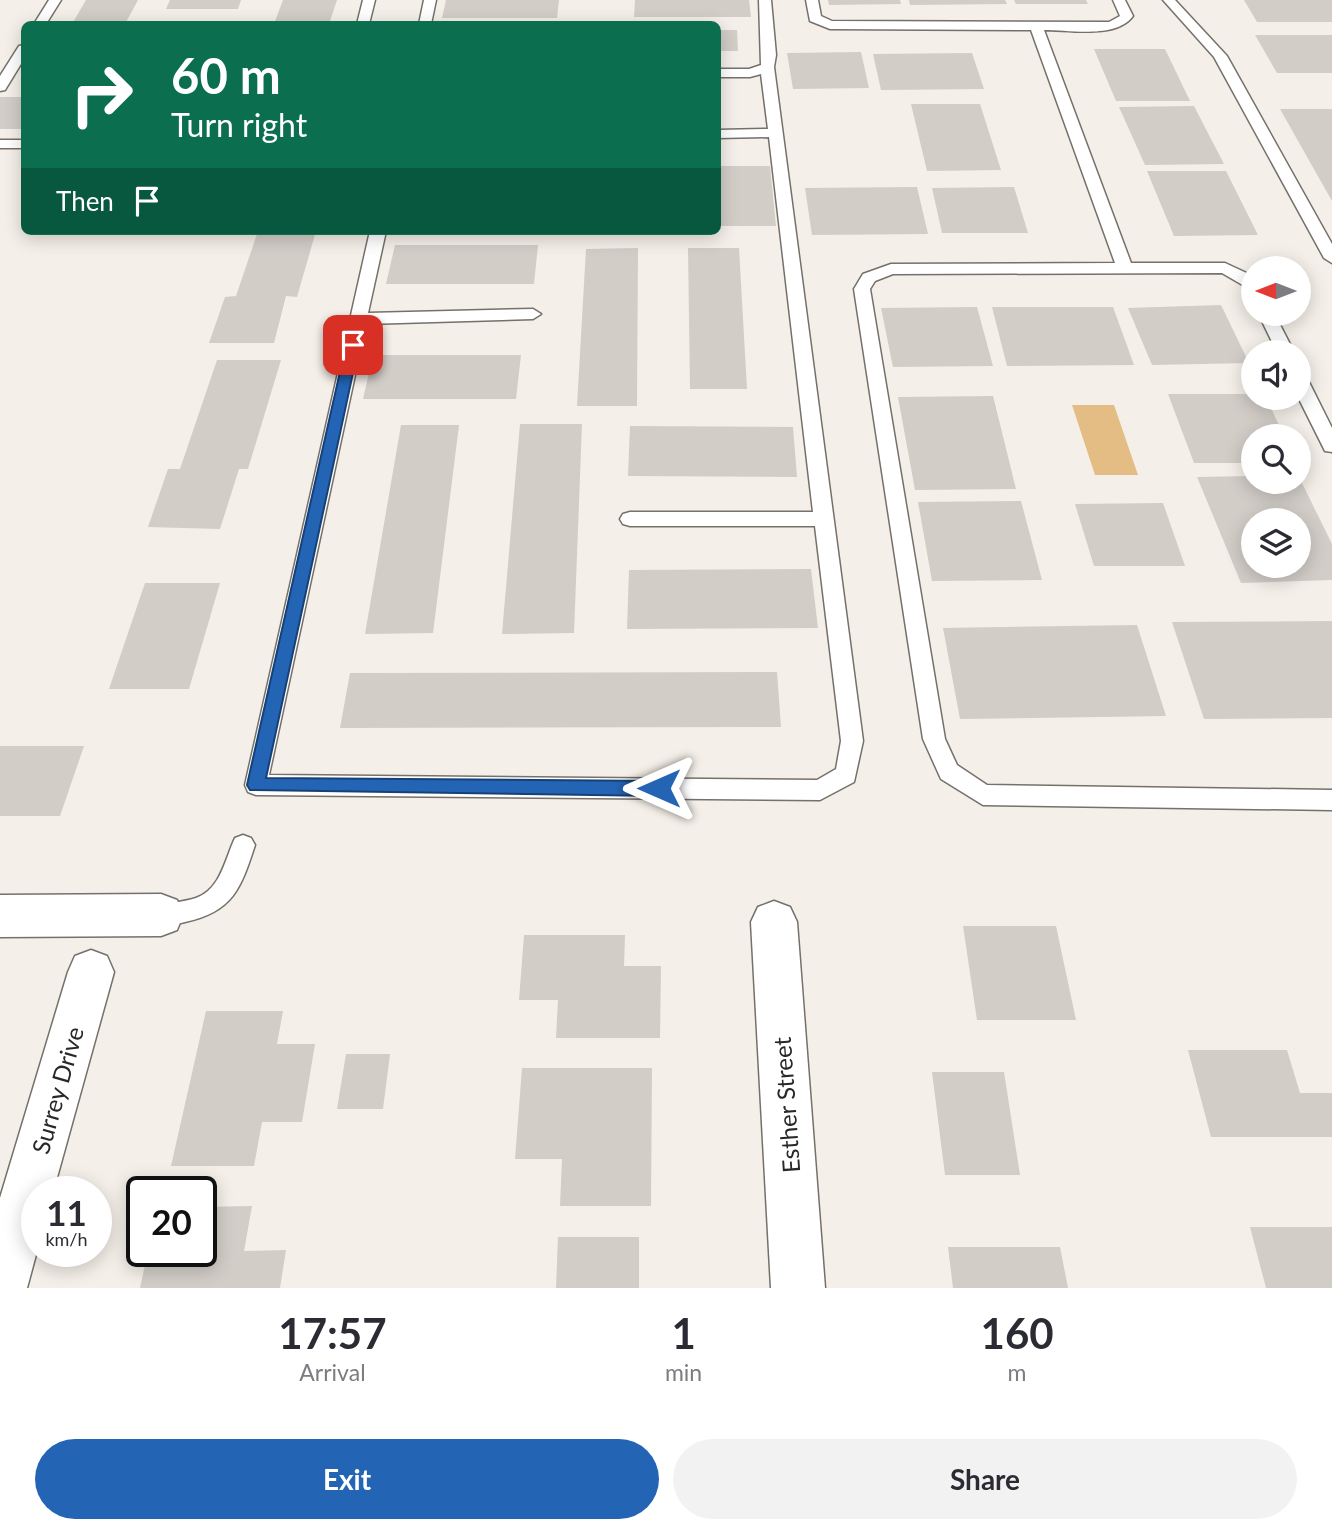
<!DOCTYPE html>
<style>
:root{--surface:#fff;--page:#f2f2f3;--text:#2b2b33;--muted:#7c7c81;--accent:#2364b5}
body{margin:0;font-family:Lato,sans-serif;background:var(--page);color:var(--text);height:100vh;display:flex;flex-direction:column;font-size:26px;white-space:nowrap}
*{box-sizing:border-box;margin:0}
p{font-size:23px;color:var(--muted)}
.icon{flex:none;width:38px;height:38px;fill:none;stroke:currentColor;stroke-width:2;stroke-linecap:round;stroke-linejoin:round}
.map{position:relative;height:1288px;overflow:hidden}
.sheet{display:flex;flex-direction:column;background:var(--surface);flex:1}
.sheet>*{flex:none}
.hud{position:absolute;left:21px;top:21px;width:700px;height:214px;border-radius:10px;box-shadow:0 4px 18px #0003;background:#0b6e4f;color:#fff;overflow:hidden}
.needle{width:46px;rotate:270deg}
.buttons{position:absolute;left:1241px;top:256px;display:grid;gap:14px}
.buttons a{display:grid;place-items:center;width:70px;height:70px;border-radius:50%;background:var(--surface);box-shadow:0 4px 18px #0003;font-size:35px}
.speed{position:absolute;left:21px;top:1176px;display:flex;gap:14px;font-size:35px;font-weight:700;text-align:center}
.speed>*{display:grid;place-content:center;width:91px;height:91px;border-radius:50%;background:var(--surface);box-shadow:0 4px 18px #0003;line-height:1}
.speed small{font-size:18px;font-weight:400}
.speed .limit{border:4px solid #111;border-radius:10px;background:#fff;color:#111}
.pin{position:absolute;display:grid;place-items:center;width:60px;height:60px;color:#fff;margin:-30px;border-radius:14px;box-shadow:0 4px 10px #0006}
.me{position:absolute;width:77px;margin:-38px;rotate:270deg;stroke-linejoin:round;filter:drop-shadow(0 0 5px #0008)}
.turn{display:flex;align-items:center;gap:24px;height:147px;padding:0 35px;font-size:32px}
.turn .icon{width:91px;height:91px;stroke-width:2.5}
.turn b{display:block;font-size:49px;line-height:60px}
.then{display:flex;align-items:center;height:66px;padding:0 35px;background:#0003;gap:14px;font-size:26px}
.eta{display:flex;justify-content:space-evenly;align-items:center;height:119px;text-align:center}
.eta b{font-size:42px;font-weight:700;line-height:49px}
.action{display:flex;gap:14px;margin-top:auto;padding:14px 35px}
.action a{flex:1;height:80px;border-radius:42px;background:var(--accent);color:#fff;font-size:28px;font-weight:700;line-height:80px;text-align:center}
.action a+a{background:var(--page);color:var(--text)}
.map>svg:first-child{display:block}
</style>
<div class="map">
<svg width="1332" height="1288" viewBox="0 0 1332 1288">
<rect width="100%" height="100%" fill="#f4efe8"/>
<!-- water -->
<polygon fill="#e4bd85" points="1072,405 1114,405 1138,475 1095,475"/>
<!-- building -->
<g fill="#d2cdc7" fill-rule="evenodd">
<polygon points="86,0 138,0 125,24 72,24"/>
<polygon points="170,0 241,0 238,9 166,9"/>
<polygon points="283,0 337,0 329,24 274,24"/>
<polygon points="446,0 559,0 557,18 442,18"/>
<polygon points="635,0 749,0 751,17 634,17"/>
<polygon points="828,0 900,0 901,4 829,5"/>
<polygon points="909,0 1005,0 1007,4 910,5"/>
<polygon points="1014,0 1086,0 1088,4 1016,4"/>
<polygon points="1244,0 1332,0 1332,22 1257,22"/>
<polygon points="718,30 737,30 738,51 718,51"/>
<polygon points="1255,35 1332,35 1332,73 1277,73"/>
<polygon points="1094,49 1165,49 1190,101 1116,101"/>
<polygon points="861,52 869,88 793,89 787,53"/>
<polygon points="972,53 984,89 881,90 873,54"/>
<rect x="0" y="97" width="24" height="32"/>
<polygon points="911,104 980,104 1001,170 927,171"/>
<polygon points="1194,106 1224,164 1145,165 1119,107"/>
<polygon points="1280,109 1332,109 1332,201"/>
<polygon points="718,166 770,166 776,226 718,226"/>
<polygon points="1147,171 1226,171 1258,235 1174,236"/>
<polygon points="917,187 928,234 812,235 805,188"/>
<polygon points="1014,187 1028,233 942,233 932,188"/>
<polygon points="258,231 316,231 297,297 286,296 274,343 209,343 225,297 236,296"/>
<polygon points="395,245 538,245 534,284 386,284"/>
<polygon points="638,248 637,406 577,406 586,249"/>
<polygon points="688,248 739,248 747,389 690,389"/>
<polygon points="1221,305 1249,363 1152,365 1128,308"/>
<polygon points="977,307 993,366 893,367 881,308"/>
<polygon points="992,307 1113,307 1134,365 1007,366"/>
<polygon points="373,355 521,355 516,399 363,399"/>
<polygon points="217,360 281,360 248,469 239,469 220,529 148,527 168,469 180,469"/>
<polygon points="1168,394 1253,394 1253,397 1266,397 1284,436 1253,436 1253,463 1194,463"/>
<polygon points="993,396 1016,489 915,490 898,397"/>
<polygon points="520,424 582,424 574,633 502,634"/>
<polygon points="401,425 459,425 433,633 365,634"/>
<polygon points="630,426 793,427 797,477 628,476"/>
<path d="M1298,475L1332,544V580L1241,583L1197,477L1253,476V481H1298ZM1253,520H1298V565H1253Z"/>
<polygon points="1021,501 1042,580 932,581 918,502"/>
<polygon points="1163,503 1185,566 1094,566 1075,504"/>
<polygon points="811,569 818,628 627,629 629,570"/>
<polygon points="145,583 220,583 189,689 109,689"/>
<polygon points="1332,621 1332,718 1204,719 1172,622"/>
<polygon points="1137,625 1166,716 960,719 943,628"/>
<polygon points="777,672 781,727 340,728 350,673"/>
<polygon points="0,746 84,746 60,816 0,816"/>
<polygon points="963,926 1056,926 1076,1020 977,1020"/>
<polygon points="524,935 625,935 624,966 661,966 660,1038 556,1038 558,1000 519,1000"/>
<polygon points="206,1011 283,1011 277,1044 315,1044 302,1122 262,1122 254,1166 171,1166"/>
<polygon points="1188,1050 1287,1050 1300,1093 1332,1093 1332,1137 1211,1137"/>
<polygon points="346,1054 390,1054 383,1109 337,1109"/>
<polygon points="522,1068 652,1068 651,1206 560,1206 562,1159 515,1159"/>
<polygon points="932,1072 1004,1072 1020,1175 945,1175"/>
<polygon points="252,1206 244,1251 286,1250 280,1288 140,1288 148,1251 201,1251 201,1207"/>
<polygon points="1250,1227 1332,1227 1332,1288 1266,1288"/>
<polygon points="558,1237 639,1237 639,1288 556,1288"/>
<polygon points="948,1247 1060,1247 1068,1288 953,1288"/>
</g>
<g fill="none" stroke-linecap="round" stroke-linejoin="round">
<!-- service casing -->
<g stroke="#75706a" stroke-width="3">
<g id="service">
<polygon points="49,0 61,0 46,24 34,24"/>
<polygon points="363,0 375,0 369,24 357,24"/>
<polygon points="424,0 436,0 431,24 419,24"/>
<polygon points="759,0 771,0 776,55 774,67 863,741 854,782 820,800 256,795 248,792 245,785 370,231 386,231 368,313 533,309 541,314 533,319 366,324 269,775 817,780 836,769 841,741 815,526 630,526 623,524 620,519 623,514 630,512 813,512 769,137 718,138 718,130 768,129 761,74 750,77 718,77 718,69 749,69 761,65"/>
<path d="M806,0H818L821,16L832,21L1109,22L1120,16L1113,0H1125L1133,16C1116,39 1070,30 1044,30L1131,263H1225L1253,276V291L1222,273L893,274L875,281L870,289L945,739L957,765L987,785L1332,790V810L983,805L941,779L923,739L854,289L863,274L891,264L1115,263L1031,30L830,29L810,21Z"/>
<polygon points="1163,0 1175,0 1227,56 1332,244 1332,263 1324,258 1214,57"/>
<polygon points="24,45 24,59 5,90 0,91 0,76 19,46"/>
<rect x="0" y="140" width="24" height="8"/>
<polygon points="1258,313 1274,313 1294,352 1277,352"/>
<polygon points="1298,372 1307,378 1332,428 1332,452 1325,451 1298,397"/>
<path d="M243,835L251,838L255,845C241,888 233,912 185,922C174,925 163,927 152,923L149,915L152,907C167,902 182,903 196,898C221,889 225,859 235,838Z"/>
</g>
</g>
<!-- minor casing -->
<g stroke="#75706a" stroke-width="3">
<g id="minor">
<polygon points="161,894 177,900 183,915 177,930 161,936 0,937 0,895"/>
<polygon points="774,901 790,907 797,922 825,1288 771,1288 751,922 758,907"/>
<polygon points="91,950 107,956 114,972 53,1192 37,1192 37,1251 27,1288 0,1288 0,1198 68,972 75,956"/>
</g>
</g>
<!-- service -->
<use href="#service" fill="#fff" fill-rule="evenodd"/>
<!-- minor -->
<use href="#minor" fill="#fff" fill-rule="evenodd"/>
</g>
<!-- route -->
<polygon fill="#2364b5" stroke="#174176" stroke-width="2" points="353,340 359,345 266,778 659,781 665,783 668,788 665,794 659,796 250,790 247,785 346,345"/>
<g text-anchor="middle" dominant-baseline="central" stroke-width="5" stroke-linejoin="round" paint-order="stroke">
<!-- near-street labels -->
<g font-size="24" fill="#2a2826" stroke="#fff">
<text transform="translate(57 1090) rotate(-74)">Surrey Drive</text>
<text transform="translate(786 1105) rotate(-94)">Esther Street</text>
</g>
</g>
</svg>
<div class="buttons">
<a><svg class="needle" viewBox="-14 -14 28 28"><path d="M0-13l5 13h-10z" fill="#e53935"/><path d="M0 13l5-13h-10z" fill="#7c7c81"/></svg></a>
<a><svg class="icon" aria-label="sound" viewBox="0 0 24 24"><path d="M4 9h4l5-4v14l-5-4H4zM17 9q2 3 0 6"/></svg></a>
<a><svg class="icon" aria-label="search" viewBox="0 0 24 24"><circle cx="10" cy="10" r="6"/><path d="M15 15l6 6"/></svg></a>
<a><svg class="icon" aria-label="layers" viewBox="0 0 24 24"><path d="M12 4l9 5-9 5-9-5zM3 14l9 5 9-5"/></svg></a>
</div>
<div class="speed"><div>11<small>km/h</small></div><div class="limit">20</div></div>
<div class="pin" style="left:353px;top:345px;background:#d93025"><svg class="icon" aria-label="arrive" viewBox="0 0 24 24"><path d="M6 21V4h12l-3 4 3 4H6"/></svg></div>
<svg class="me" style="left:659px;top:788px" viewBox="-20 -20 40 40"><path d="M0-17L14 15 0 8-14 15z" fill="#2364b5" stroke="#fff" stroke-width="4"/></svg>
<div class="hud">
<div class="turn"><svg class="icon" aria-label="right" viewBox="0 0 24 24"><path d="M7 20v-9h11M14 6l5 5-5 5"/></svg><div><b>60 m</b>Turn right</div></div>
<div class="then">Then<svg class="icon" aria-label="arrive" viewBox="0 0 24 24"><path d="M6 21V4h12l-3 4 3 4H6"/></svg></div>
</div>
</div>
<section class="sheet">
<div class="eta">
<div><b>17:57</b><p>Arrival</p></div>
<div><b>1</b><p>min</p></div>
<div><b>160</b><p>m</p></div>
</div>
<div class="action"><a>Exit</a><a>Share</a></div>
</section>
